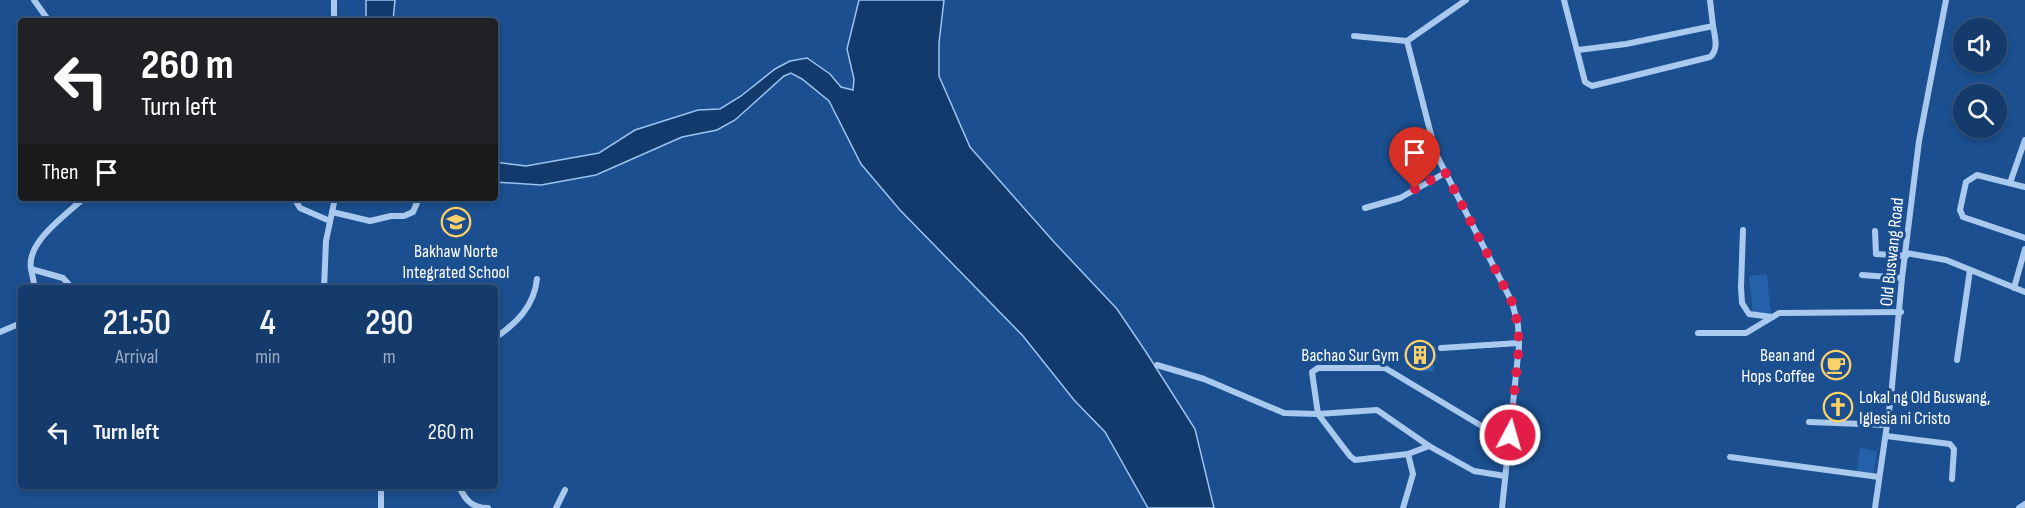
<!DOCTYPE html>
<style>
:root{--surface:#143b6b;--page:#1d4271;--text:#f1f3f6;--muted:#9dadc1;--line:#33557e}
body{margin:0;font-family:"Sofia Sans Condensed",sans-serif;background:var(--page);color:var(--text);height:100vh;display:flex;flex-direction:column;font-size:22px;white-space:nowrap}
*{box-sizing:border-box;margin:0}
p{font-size:20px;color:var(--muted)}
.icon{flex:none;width:33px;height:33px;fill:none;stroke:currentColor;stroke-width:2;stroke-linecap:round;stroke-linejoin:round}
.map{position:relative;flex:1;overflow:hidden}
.details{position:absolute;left:18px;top:285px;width:480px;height:204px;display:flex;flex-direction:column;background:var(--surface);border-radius:6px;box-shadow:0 3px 9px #0003,0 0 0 2px var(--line)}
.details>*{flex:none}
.banner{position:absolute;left:18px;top:18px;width:480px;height:183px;border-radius:6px;box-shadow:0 3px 9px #0003,0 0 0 2px var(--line);background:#202124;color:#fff;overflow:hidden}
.buttons{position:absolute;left:1953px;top:18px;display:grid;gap:12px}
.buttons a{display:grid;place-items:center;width:54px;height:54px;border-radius:50%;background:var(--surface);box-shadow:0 3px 9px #0003,0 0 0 2px var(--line);font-size:30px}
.pin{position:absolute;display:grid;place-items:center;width:51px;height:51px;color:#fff;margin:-62px -26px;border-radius:50% 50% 50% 0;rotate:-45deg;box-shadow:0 0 6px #0007}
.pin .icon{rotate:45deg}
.me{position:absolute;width:66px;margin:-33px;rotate:6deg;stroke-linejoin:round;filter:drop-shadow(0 0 4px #0008)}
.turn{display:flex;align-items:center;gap:21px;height:126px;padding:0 24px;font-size:27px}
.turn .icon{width:78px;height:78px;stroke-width:2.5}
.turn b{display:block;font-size:42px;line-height:51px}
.then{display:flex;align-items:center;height:57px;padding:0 24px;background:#0003;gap:12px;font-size:22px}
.eta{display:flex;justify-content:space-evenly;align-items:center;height:102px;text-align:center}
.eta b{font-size:36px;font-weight:600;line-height:42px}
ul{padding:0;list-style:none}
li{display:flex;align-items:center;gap:18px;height:90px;padding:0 24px}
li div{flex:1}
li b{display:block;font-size:22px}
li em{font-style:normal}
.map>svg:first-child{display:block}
</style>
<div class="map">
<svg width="2025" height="508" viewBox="0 0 2025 508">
<rect width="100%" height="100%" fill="#1b4f8f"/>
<!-- green -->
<g fill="#2461a8">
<polygon points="1767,274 1771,315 1753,316 1749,276"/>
<polygon points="1860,448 1877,451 1873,477 1856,475"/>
</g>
<!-- water -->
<g fill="#123a6d" stroke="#9cc4f0" stroke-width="1.5">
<polygon points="366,0 395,0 393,21 366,21"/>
<polygon points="859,0 944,0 939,43 939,76 970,147 1054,242 1117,309 1146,352 1195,429 1214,508 1148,508 1105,432 1074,400 1023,336 900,210 861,164 829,101 802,79 791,73 784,76 735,120 717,130 682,137 596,175 541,185 495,182 495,162 526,166 599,153 635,130 698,110 720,109 741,96 775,69 790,61 807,58 830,74 841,87 853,90 854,79 847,49"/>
</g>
<!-- building -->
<g fill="#2a66ad">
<polygon points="1435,346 1437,361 1433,361 1434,371 1421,371 1411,363 1405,364 1404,349"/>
<polygon points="1828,359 1845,360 1845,371 1827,370"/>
</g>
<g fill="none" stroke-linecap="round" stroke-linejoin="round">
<!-- minor -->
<g stroke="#a9c9ee" stroke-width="6">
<polyline points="34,0 49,21"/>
<polyline points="334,0 334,21"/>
<polyline points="1466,0 1407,41 1436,154 1512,302 1518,325 1519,346 1502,508"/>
<path d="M1564,0L1585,82L1592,86L1710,57C1719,50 1715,37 1713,26"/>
<polyline points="1354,36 1407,41"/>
<polyline points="1578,50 1626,44 1713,26 1710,0"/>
<polyline points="2010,183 2025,140"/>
<polyline points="2025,187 1977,175 1966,182 1960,210 1963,217 2025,238"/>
<polyline points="294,198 300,208 330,221"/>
<polyline points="1365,208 1400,198 1445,173"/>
<polyline points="332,212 370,221 391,216 404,216 413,212 419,198"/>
<polyline points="1743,230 1741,287 1742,303 1749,314 1772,317"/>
<polyline points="1875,231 1876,254 1906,256"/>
<polyline points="1906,253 1946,260 2025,292"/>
<polyline points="31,269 35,288"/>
<polyline points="1862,275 1902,278"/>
<path d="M72,288L63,278L31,269C26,242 66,215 84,198"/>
<polyline points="324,288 326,241 335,198"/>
<polyline points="2014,288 2025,249"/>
<polyline points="0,332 21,323"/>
<polyline points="1698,333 1746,333 1779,313 1901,312"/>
<path d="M495,338C517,323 534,306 537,279"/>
<polyline points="1441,348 1519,343"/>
<polyline points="1957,360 1970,270"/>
<polyline points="1157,365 1204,379 1284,413 1318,414 1377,410 1429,446 1474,471 1505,476"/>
<polyline points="1809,422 1887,425"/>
<polyline points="1886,436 1950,444 1954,449 1952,479"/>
<polyline points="1429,446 1408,454 1355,460 1350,456 1318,414 1312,372 1318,368 1385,368 1485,428 1510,435"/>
<polyline points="1730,457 1879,477"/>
<polyline points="381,486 381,508"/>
<path d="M459,486C465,500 472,508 488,508"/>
<polyline points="556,508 565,490"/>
<polyline points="1403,508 1413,474 1408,454"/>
<polyline points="1875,508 1891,397 1902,278 1919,141 1946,0"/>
<polyline points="2019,508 2025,504"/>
</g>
</g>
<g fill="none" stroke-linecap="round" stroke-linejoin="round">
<!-- route -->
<polyline stroke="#e11d48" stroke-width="10" stroke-dasharray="0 18" points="1415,189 1445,172 1512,302 1518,325 1519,346 1510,435"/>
</g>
<!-- icons -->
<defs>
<g id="school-ring" transform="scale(1.5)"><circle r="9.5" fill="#1b4f8f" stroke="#ffd166" stroke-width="1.5"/><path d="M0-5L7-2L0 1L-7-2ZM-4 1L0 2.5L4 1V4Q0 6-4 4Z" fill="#ffd166"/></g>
<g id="building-ring" transform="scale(1.5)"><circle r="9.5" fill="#1b4f8f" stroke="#ffd166" stroke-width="1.5"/><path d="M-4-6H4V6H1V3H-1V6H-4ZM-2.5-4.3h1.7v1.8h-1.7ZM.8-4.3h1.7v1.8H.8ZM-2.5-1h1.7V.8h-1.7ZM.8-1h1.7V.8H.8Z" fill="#ffd166"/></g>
<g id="cafe-ring" transform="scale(1.5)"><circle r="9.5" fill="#1b4f8f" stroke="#ffd166" stroke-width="1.5"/><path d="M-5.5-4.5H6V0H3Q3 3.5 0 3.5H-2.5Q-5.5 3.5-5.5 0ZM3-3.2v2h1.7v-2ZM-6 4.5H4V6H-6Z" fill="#ffd166"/></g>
<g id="church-ring" transform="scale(1.5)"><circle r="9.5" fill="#1b4f8f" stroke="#ffd166" stroke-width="1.5"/><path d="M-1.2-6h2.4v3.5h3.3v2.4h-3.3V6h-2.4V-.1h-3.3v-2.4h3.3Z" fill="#ffd166"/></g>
</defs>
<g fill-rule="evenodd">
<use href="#school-ring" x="456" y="222"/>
<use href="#building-ring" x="1420" y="355"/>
<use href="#cafe-ring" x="1836" y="365"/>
<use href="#church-ring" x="1838" y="407"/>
</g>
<g text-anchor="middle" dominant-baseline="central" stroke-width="6" stroke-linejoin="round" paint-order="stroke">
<!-- poi labels -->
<g font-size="18" fill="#fff" stroke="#1b4f8f" text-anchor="end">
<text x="456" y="251" text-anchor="middle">Bakhaw Norte<tspan x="456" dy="21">Integrated School</tspan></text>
<text x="1399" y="355">Bachao Sur Gym</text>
<text x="1815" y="355">Bean and<tspan x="1815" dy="21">Hops Coffee</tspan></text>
<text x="1859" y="397" text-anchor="start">Lokal ng Old Buswang,<tspan x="1859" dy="21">Iglesia ni Cristo</tspan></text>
</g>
<!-- street labels -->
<g font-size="18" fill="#fff" stroke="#1b4f8f">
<text transform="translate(1892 252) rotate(-84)">Old Buswang Road</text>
</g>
</g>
</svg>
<div class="buttons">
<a><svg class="icon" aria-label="sound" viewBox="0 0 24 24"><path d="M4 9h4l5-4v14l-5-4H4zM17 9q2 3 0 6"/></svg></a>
<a><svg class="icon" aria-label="search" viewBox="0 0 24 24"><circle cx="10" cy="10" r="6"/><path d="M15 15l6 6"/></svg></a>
</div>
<div class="pin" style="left:1415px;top:189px;background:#d93025"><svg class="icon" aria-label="arrive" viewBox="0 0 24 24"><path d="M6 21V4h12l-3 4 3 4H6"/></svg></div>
<svg class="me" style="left:1510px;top:435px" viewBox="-20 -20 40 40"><circle r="17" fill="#e11d48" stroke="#fff" stroke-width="3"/><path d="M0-11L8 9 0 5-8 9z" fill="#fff"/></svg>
<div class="banner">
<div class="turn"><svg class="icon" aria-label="left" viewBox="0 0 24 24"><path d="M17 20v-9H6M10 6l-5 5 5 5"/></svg><div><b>260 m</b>Turn left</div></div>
<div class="then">Then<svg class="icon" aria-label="arrive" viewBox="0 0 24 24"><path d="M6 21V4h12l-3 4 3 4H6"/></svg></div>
</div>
<section class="details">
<div class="eta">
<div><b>21:50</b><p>Arrival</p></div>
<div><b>4</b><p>min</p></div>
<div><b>290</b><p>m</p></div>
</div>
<ul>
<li><svg class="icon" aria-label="left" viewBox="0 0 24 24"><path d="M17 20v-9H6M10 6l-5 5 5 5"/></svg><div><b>Turn left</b></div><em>260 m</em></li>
</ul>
</section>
</div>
